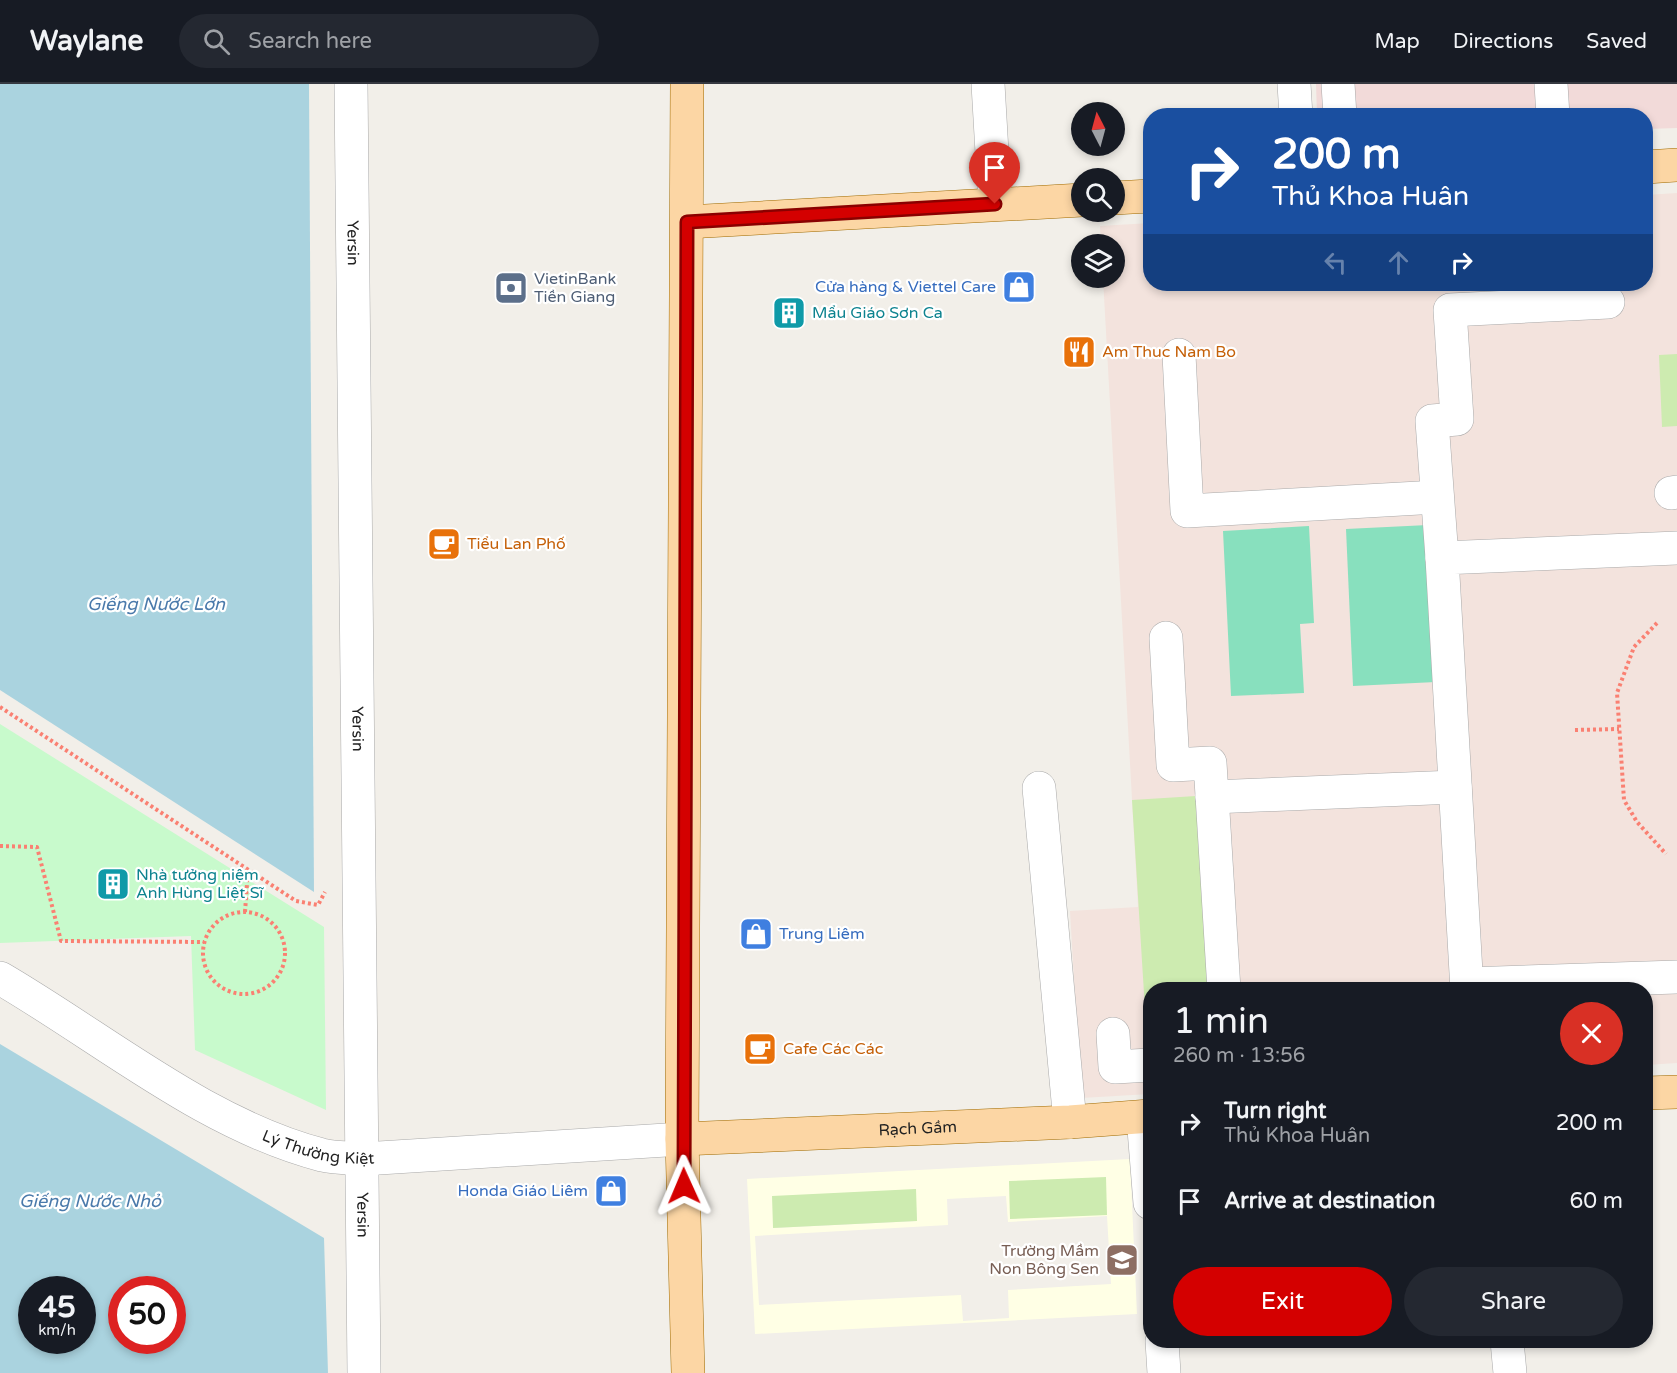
<!DOCTYPE html>
<meta charset="utf-8">
<style>
:root{--surface:#171b24;--page:#242831;--text:#f1f3f6;--muted:#9ea1a6;--line:#363941;--accent:#d40000}
body{margin:0;font-family:"Varela Round",sans-serif;background:var(--page);color:var(--text);height:100vh;display:flex;flex-direction:column;font-size:22px;white-space:nowrap}
*{box-sizing:border-box;margin:0}
p{font-size:20px;color:var(--muted)}
.icon{flex:none;width:33px;height:33px;fill:none;stroke:currentColor;stroke-width:2;stroke-linecap:round;stroke-linejoin:round}
.map{position:relative;flex:1;overflow:hidden}
.panel{position:absolute;left:1143px;top:898px;width:510px;height:366px;display:flex;flex-direction:column;background:var(--surface);border-radius:24px;box-shadow:0 3px 9px #0003}
.panel>*{flex:none}
.banner{position:absolute;left:1143px;top:24px;width:510px;height:183px;border-radius:24px;box-shadow:0 3px 9px #0003;background:#1a4fa0;color:#fff;overflow:hidden}
.needle{width:39px;rotate:354deg}
.fabs{position:absolute;left:1071px;top:18px;display:grid;gap:12px}
.fabs a{display:grid;place-items:center;width:54px;height:54px;border-radius:50%;background:var(--surface);box-shadow:0 3px 9px #0003;font-size:30px}
.speed{position:absolute;left:18px;top:1192px;display:flex;gap:12px;font-size:30px;font-weight:700;text-align:center}
.speed>*{display:grid;place-content:center;width:78px;height:78px;border-radius:50%;background:var(--surface);box-shadow:0 3px 9px #0003;line-height:1}
.speed small{font-size:15px;font-weight:400}
.speed .limit{border:9px solid #d22;background:#fff;color:#111}
.pin{position:absolute;display:grid;place-items:center;width:51px;height:51px;color:#fff;margin:-62px -26px;border-radius:50% 50% 50% 0;rotate:-45deg;box-shadow:0 0 6px #0007}
.pin .icon{rotate:45deg}
.me{position:absolute;width:66px;margin:-33px;rotate:359deg;stroke-linejoin:round;filter:drop-shadow(0 0 4px #0008)}
.turn{display:flex;align-items:center;gap:21px;height:126px;padding:0 30px;font-size:27px}
.turn .icon{width:78px;height:78px;stroke-width:2.5}
.turn b{display:block;font-size:42px;line-height:51px}
.lanes{display:flex;align-items:center;height:57px;padding:0 30px;background:#0003;justify-content:center;gap:30px;direction:ltr}
.lanes .off{opacity:.35}
.round{display:grid;place-items:center;flex:none;width:63px;height:63px;border-radius:32px;background:var(--page)}
.overview{display:flex;align-items:center;justify-content:space-between;height:102px;padding:0 30px}
h1{font-size:36px;font-weight:600;line-height:45px}
.button{display:flex;gap:12px;margin-top:auto;padding:12px 30px}
.button a{flex:1;height:69px;border-radius:36px;background:var(--accent);color:#fff;font-size:24px;font-weight:600;line-height:69px;text-align:center}
.button a+a{background:var(--page);color:var(--text)}
ul{padding:0;list-style:none}
li{display:flex;align-items:center;gap:18px;height:78px;padding:0 30px}
li div{flex:1}
li b{display:block;font-size:22px}
li em{font-style:normal}
header{display:flex;align-items:center;gap:36px;box-sizing:border-box;height:84px;padding:0 30px;background:var(--surface);border-bottom:2px solid var(--line)}
header strong{font-size:28px}
nav{display:flex;gap:33px;margin-inline-start:auto;font-size:21px}
.search{width:420px;height:54px;background:var(--page);display:flex;align-items:center;gap:15px;box-sizing:border-box;padding:0 21px;border-radius:33px;color:var(--muted);font-size:22px}
.map>svg:first-child{display:block}
</style>
<header>
<strong>Waylane</strong>
<div class="search"><svg class="icon" aria-label="search" viewBox="0 0 24 24"><circle cx="10" cy="10" r="6"/><path d="M15 15l6 6"/></svg>Search here</div>
<nav><a>Map</a><a>Directions</a><a>Saved</a></nav>
</header>
<div class="map">
<svg width="1677" height="1289" viewBox="0 0 1677 1289">
<rect width="100%" height="100%" fill="#f2efe9"/>
<!-- commercial -->
<polygon fill="#f2dad9" points="1316,0 1677,0 1677,44 1646,45 1646,32 1317,31"/>
<!-- education -->
<path fill="#ffffe5" fill-rule="evenodd" d="M1130,1075L1137,1230L755,1250L747,1095ZM915,1105L917,1137L773,1144ZM1006,1112L1008,1138L1107,1132L1111,1200L1008,1206L1009,1234L963,1237L961,1211L759,1221L755,1152L948,1141L947,1115Z"/>
<!-- military -->
<polygon fill="#f3e3dd" points="1677,109 1677,979 1646,981 1646,906 1150,906 1150,1010 1081,1014 1070,827 1138,823 1103,194 1114,194 1114,160 1101,160 1100,142 1150,139 1150,200 1646,200 1646,111"/>
<!-- grass -->
<g fill="#cdebb0">
<polygon points="1677,270 1677,342 1662,343 1659,271"/>
<polygon points="1212,711 1224,906 1150,906 1150,973 1148,974 1132,716"/>
<polygon points="1106,1093 1107,1131 1010,1135 1009,1097"/>
<polygon points="916,1105 917,1137 773,1144 772,1112"/>
</g>
<!-- park -->
<polygon fill="#c8facc" points="0,640 324,843 326,1026 195,966 191,852 0,859"/>
<!-- pitch -->
<g fill="#88e0be">
<polygon points="1428,441 1436,598 1353,602 1346,445"/>
<polygon points="1309,442 1314,539 1300,540 1304,609 1231,612 1223,447"/>
</g>
<!-- water -->
<g fill="#aad3df" fill-rule="evenodd">
<polygon points="0,0 309,0 314,808 0,606"/>
<path d="M0,960L324,1154L328,1289H0ZM32,1206H82V1257H32ZM122,1206H172V1257H122Z"/>
</g>
<g fill="none" stroke-linecap="round" stroke-linejoin="round">
<!-- minor casing -->
<g stroke="#a9a9a9" stroke-width="34">
<g id="minor">
<path id="s1" d="M351,0L364,1289"/>
<polyline points="988,0 995,120"/>
<polyline points="1294,0 1296,32"/>
<polyline points="1338,0 1340,32"/>
<polyline points="1551,0 1553,32"/>
<polyline points="1179,271 1187,427 1437,413"/>
<polyline points="1671,409 1677,408"/>
<polyline points="1442,474 1432,337 1457,335 1450,226 1608,218"/>
<polyline points="1166,554 1173,681 1210,679 1224,906"/>
<polyline points="1039,704 1070,1038"/>
<polyline points="1212,713 1455,703"/>
<path id="s2" d="M0,894C103,954 206,1041 322,1071C335,1074 350,1074 363,1075L682,1055"/>
<polyline points="1467,900 1677,893"/>
<polyline points="1467,906 1442,474 1677,464"/>
<polyline points="1113,950 1115,983 1150,981"/>
<polyline points="1143,1033 1150,1119"/>
<polyline points="1162,1257 1164,1289"/>
<polyline points="1507,1257 1510,1289"/>
</g>
</g>
<!-- major casing -->
<g stroke="#a06b00" stroke-width="34">
<g id="major">
<polyline points="687,0 682,1055 688,1289"/>
<polyline points="1646,83 1677,81"/>
<polyline points="1114,114 1150,112"/>
<polyline points="687,138 1082,116"/>
<polyline points="1646,1009 1677,1008"/>
<path id="s3" d="M682,1055L1070,1038L1150,1032"/>
</g>
</g>
<!-- path -->
<g stroke="#fa8072" stroke-width="4" stroke-dasharray="3 3" stroke-linecap="butt">
<polyline points="1657,539 1634,563 1617,609 1624,716 1637,738 1666,770"/>
<polyline points="0,623 296,817 318,821 325,808"/>
<polyline points="1575,646 1619,645"/>
<polyline points="0,762 37,763 61,857 204,858"/>
<polyline points="245,828 248,786"/>
<circle cx="244" cy="869" r="41"/>
</g>
<!-- minor -->
<use href="#minor" stroke="#fff" stroke-width="33"/>
<!-- major -->
<use href="#major" stroke="#fcd6a4" stroke-width="33"/>
</g>
<g fill="none" stroke-linecap="round" stroke-linejoin="round">
<!-- route casing -->
<g stroke="#8a0000" stroke-width="15">
<polyline id="route" points="684,1102 687,138 995,120"/>
</g>
<!-- route -->
<use href="#route" stroke="#d40000" stroke-width="10"/>
</g>
<!-- icons -->
<defs>
<g id="shop-square" transform="scale(1.725)"><rect x="-9" y="-9" width="18" height="18" rx="4" fill="#3f7fe0" stroke="#fff"/><path d="M-5-2.5h2.3a2.7 3.5 0 0 1 5.4 0H5L5.5 6h-11ZM-1.5-2.5h3a1.5 2.3 0 0 0-3 0Z" fill="#fff"/></g>
<g id="bank-square" transform="scale(1.725)"><rect x="-9" y="-9" width="18" height="18" rx="4" fill="#5c6f8a" stroke="#fff"/><path d="M-6-4H6V4H-6ZM0-2.3a2.3 2.3 0 1 0 0 4.6a2.3 2.3 0 1 0 0-4.6Z" fill="#fff"/></g>
<g id="building-square" transform="scale(1.725)"><rect x="-9" y="-9" width="18" height="18" rx="4" fill="#0f9aa8" stroke="#fff"/><path d="M-4-6H4V6H1V3H-1V6H-4ZM-2.5-4.3h1.7v1.8h-1.7ZM.8-4.3h1.7v1.8H.8ZM-2.5-1h1.7V.8h-1.7ZM.8-1h1.7V.8H.8Z" fill="#fff"/></g>
<g id="restaurant-square" transform="scale(1.725)"><rect x="-9" y="-9" width="18" height="18" rx="4" fill="#e8710a" stroke="#fff"/><path d="M-5-6h1v4h1v-4h1v4h1v-4h1v5L-1.5 .5V6h-2V.5L-5-1ZM5-6V6H3V1.5H1.5Q1.5-4 5-6Z" fill="#fff"/></g>
<g id="cafe-square" transform="scale(1.725)"><rect x="-9" y="-9" width="18" height="18" rx="4" fill="#e8710a" stroke="#fff"/><path d="M-5.5-4.5H6V0H3Q3 3.5 0 3.5H-2.5Q-5.5 3.5-5.5 0ZM3-3.2v2h1.7v-2ZM-6 4.5H4V6H-6Z" fill="#fff"/></g>
<g id="school-square" transform="scale(1.725)"><rect x="-9" y="-9" width="18" height="18" rx="4" fill="#8d6e63" stroke="#fff"/><path d="M0-5L7-2L0 1L-7-2ZM-4 1L0 2.5L4 1V4Q0 6-4 4Z" fill="#fff"/></g>
</defs>
<g fill-rule="evenodd">
<use href="#shop-square" x="1019" y="203"/>
<use href="#bank-square" x="511" y="204"/>
<use href="#building-square" x="789" y="229"/>
<use href="#restaurant-square" x="1079" y="268"/>
<use href="#cafe-square" x="444" y="460"/>
<use href="#building-square" x="113" y="800"/>
<use href="#shop-square" x="756" y="850"/>
<use href="#cafe-square" x="760" y="965"/>
<use href="#shop-square" x="611" y="1107"/>
<use href="#school-square" x="1122" y="1176"/>
</g>
<g text-anchor="middle" dominant-baseline="central" stroke-width="4.5" stroke-linejoin="round" paint-order="stroke">
<!-- street labels -->
<g font-size="16" fill="#222" stroke="#fff">
<text stroke="none"><textPath href="#s1" startOffset="159">Yersin</textPath></text>
<text stroke="none"><textPath href="#s1" startOffset="645">Yersin</textPath></text>
<text stroke="none"><textPath href="#s3" startOffset="236">Rạch Gầm</textPath></text>
<text stroke="none"><textPath href="#s2" startOffset="364">Lý Thường Kiệt</textPath></text>
<text stroke="none"><textPath href="#s1" startOffset="1131">Yersin</textPath></text>
</g>
<!-- service labels -->
<g font-size="16" fill="#4e5e75" stroke="#fff" text-anchor="start">
<text x="534" y="195">VietinBank<tspan x="534" dy="18">Tiền Giang</tspan></text>
</g>
<!-- shop labels -->
<g font-size="16" fill="#366cbe" stroke="#fff" text-anchor="end">
<text x="996" y="203">Cửa hàng &amp; Viettel Care</text>
<text x="779" y="850" text-anchor="start">Trung Liêm</text>
<text x="588" y="1107">Honda Giáo Liêm</text>
</g>
<!-- culture labels -->
<g font-size="16" fill="#0d838f" stroke="#fff" text-anchor="start">
<text x="812" y="229">Mẩu Giáo Sơn Ca</text>
<text x="136" y="791">Nhà tưởng niệm<tspan x="136" dy="18">Anh Hùng Liệt Sĩ</tspan></text>
</g>
<!-- food labels -->
<g font-size="16" fill="#c56008" stroke="#fff" text-anchor="start">
<text x="1102" y="268">Am Thuc Nam Bo</text>
<text x="467" y="460">Tiểu Lan Phố</text>
<text x="783" y="965">Cafe Các Các</text>
</g>
<!-- education labels -->
<g font-size="16" fill="#785e54" stroke="#fff" text-anchor="end">
<text x="1099" y="1167">Trường Mầm<tspan x="1099" dy="18">Non Bông Sen</tspan></text>
</g>
<!-- water labels -->
<g font-size="18" font-style="italic" fill="#4a7aab" stroke="#fff">
<text x="156" y="520">Giếng Nước Lớn</text>
<text x="90" y="1117">Giếng Nước Nhỏ</text>
</g>
</g>
</svg>
<div class="fabs">
<a><svg class="needle" viewBox="-14 -14 28 28"><path d="M0-13l5 13h-10z" fill="#e53935"/><path d="M0 13l5-13h-10z" fill="#9ea1a6"/></svg></a>
<a><svg class="icon" aria-label="search" viewBox="0 0 24 24"><circle cx="10" cy="10" r="6"/><path d="M15 15l6 6"/></svg></a>
<a><svg class="icon" aria-label="layers" viewBox="0 0 24 24"><path d="M12 4l9 5-9 5-9-5zM3 14l9 5 9-5"/></svg></a>
</div>
<div class="speed"><div>45<small>km/h</small></div><div class="limit">50</div></div>
<div class="pin" style="left:995px;top:120px;background:#d93025"><svg class="icon" aria-label="arrive" viewBox="0 0 24 24"><path d="M6 21V4h12l-3 4 3 4H6"/></svg></div>
<svg class="me" style="left:684px;top:1102px" viewBox="-20 -20 40 40"><path d="M0-17L14 15 0 8-14 15z" fill="#d40000" stroke="#fff" stroke-width="4"/></svg>
<div class="banner">
<div class="turn"><svg class="icon" aria-label="right" viewBox="0 0 24 24"><path d="M7 20v-9h11M14 6l5 5-5 5"/></svg><div><b>200 m</b>Thủ Khoa Huân</div></div>
<div class="lanes"><svg class="icon off" aria-label="left" viewBox="0 0 24 24"><path d="M17 20v-9H6M10 6l-5 5 5 5"/></svg><svg class="icon off" aria-label="ahead" viewBox="0 0 24 24"><path d="M12 20V5M6 11l6-6 6 6"/></svg><svg class="icon" aria-label="right" viewBox="0 0 24 24"><path d="M7 20v-9h11M14 6l5 5-5 5"/></svg></div>
</div>
<section class="panel">
<div class="overview"><div><h1>1 min</h1><p>260 m · 13:56</p></div><a class="round" style="background:#d93025;color:#fff"><svg class="icon" aria-label="close" viewBox="0 0 24 24"><path d="M6 6l12 12M18 6L6 18"/></svg></a></div>
<ul>
<li><svg class="icon" aria-label="right" viewBox="0 0 24 24"><path d="M7 20v-9h11M14 6l5 5-5 5"/></svg><div><b>Turn right</b><p>Thủ Khoa Huân</p></div><em>200 m</em></li>
<li><svg class="icon" aria-label="arrive" viewBox="0 0 24 24"><path d="M6 21V4h12l-3 4 3 4H6"/></svg><div><b>Arrive at destination</b></div><em>60 m</em></li>
</ul>
<div class="button"><a>Exit</a><a>Share</a></div>
</section>
</div>
